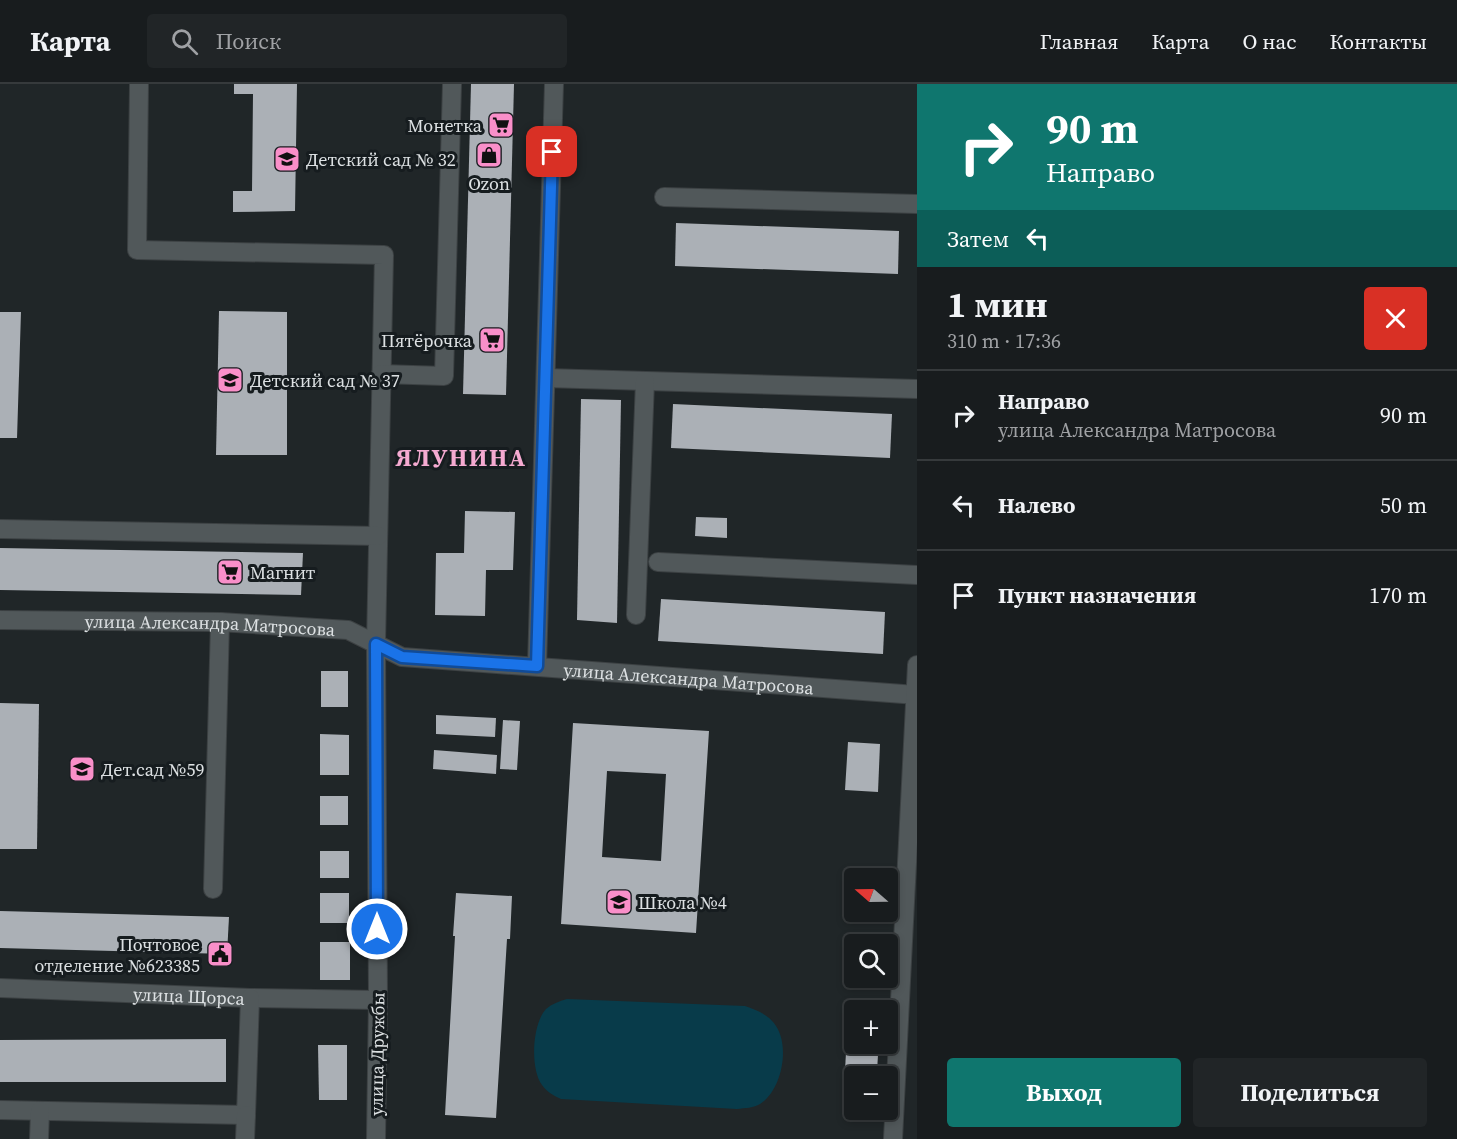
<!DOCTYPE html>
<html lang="ru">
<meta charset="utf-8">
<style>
:root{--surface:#181c1e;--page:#212527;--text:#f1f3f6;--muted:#9fa1a4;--line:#363a3c;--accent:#0f766e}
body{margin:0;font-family:"Source Serif 4",serif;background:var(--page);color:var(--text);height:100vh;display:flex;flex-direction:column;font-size:22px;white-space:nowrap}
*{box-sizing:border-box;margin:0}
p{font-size:20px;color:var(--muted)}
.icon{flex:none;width:33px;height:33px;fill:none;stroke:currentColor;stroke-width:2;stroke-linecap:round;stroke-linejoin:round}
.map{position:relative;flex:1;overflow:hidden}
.side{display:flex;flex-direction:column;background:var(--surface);width:540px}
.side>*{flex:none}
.top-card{background:#0f766e;color:#fff;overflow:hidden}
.needle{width:39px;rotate:290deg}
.buttons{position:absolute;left:844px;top:784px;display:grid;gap:12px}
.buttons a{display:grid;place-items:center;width:54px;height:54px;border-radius:6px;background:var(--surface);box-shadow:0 3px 9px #0003,0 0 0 2px var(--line);font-size:30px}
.pin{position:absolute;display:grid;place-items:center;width:51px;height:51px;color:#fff;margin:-26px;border-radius:12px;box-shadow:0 3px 9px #0006}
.me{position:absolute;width:66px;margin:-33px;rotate:0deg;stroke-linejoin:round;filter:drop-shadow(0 0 4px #0008)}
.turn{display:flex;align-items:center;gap:21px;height:126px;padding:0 30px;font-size:27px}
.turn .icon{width:78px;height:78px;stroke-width:2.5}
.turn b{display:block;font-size:42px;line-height:51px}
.then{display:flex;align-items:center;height:57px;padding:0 30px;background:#0003;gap:12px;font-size:22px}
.round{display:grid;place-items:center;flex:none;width:63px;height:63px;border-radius:6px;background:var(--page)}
.overview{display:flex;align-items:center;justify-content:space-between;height:102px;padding:0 30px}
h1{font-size:36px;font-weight:700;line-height:45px}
.button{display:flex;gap:12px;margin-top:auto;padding:12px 30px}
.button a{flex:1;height:69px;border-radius:6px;background:var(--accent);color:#fff;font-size:24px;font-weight:700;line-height:69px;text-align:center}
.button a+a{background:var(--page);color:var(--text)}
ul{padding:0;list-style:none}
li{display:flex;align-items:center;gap:18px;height:90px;padding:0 30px;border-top:2px solid var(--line)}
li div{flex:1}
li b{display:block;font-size:22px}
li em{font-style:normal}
header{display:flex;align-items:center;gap:36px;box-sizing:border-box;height:84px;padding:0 30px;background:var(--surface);border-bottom:2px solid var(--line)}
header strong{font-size:28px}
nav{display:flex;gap:33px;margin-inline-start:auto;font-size:21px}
.search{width:420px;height:54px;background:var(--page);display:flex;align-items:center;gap:15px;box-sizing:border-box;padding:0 21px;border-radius:6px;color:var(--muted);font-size:22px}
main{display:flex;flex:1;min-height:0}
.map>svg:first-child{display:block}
</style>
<header>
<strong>Карта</strong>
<div class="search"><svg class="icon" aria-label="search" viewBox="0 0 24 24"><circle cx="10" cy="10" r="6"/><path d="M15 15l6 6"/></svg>Поиск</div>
<nav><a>Главная</a><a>Карта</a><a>О нас</a><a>Контакты</a></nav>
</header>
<main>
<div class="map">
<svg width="917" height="1055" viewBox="0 0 917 1055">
<rect width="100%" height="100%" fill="#202628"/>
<!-- green -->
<path fill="#083b4a" d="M567,915L745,922C757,926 769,931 776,942C790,963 782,1006 760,1020C754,1024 745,1024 737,1025L561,1015C554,1012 547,1008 542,1001C530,985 532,940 546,925C552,920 559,917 567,915Z"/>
<!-- building -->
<g fill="#abb0b6" fill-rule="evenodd">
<polygon points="234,0 297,0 295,127 233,128 233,107 252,107 253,10 234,10"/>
<polygon points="471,0 514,0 506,311 463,310"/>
<polygon points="676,139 899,147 898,190 675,182"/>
<polygon points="219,227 287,228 287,371 216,371"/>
<polygon points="0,228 21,228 17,354 0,354"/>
<polygon points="581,315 621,316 617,539 577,536"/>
<polygon points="673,320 892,330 890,374 671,364"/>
<polygon points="465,427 515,428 513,486 486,486 485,532 435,531 436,469 464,469"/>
<polygon points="696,433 727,434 727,454 695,452"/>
<polygon points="0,464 303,469 301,511 0,506"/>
<polygon points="661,515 885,528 883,570 658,557"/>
<rect x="321" y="587" width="27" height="36"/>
<polygon points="0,619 39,620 37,765 0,765"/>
<polygon points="436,631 496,634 495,653 436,650"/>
<polygon points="503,636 520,637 517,686 500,685"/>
<path d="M573,639L709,647L696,849L561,840ZM607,687L666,690L661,777L602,773Z"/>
<polygon points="320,650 349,651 349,691 320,691"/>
<polygon points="848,658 880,660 878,708 845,706"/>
<polygon points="434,666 497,671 496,690 433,685"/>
<rect x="320" y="712" width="28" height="29"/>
<rect x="320" y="767" width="29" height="27"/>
<rect x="320" y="809" width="29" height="30"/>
<polygon points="456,809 512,812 510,855 507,855 496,1034 445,1031 455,852 453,852"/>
<polygon points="0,827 229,833 227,870 0,864"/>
<rect x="320" y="858" width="30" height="38"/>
<polygon points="226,955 226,998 0,998 0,956"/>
<polygon points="318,961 347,961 347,1016 319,1016"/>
<polygon points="846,969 878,971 877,988 845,986"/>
</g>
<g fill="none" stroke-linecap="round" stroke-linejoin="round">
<!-- minor casing -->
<g stroke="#3c4143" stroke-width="20">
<g id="minor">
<polyline points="139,0 137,166 384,171 376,560 378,916 376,1055"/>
<polyline points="664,113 917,120"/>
<polyline points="381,290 444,292 452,0"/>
<polyline points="546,294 917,305"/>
<polyline points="0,445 378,452"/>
<polyline points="658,478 917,491"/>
<polyline points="636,531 645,297"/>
<path id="s1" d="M0,536L220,538L348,546L402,573L917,611"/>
<polyline points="537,582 554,0"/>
<polyline points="213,805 220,538"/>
<path id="s2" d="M0,904L250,914L378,916"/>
<polyline points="0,1026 246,1031 250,914"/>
<polyline points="39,1055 40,1027"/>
<polyline points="245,1055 246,1031"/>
<polyline points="893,1055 917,581"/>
</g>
</g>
<!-- minor -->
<use href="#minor" stroke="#51585a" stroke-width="18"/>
</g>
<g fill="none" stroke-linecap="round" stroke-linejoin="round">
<!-- route casing -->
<g stroke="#114b97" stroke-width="15">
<polyline id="route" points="377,845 376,560 402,573 537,582 552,68"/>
</g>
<!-- route -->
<use href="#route" stroke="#1a73e8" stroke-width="10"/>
</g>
<!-- icons -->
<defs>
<g id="supermarket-square" transform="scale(1.35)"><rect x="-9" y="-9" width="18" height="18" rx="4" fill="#f98fc9" stroke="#161c1f"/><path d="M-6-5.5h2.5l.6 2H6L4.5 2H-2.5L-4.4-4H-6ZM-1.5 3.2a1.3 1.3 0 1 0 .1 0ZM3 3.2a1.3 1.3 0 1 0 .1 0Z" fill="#111"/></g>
<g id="shop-square" transform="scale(1.35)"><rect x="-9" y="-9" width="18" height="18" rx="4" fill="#f98fc9" stroke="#161c1f"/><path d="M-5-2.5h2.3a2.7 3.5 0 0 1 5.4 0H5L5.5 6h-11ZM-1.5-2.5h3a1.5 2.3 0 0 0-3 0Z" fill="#111"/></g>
<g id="school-square" transform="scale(1.35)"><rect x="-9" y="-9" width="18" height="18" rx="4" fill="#f98fc9" stroke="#161c1f"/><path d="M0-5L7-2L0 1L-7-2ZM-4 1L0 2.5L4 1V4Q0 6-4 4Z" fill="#111"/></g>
<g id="civic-square" transform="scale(1.35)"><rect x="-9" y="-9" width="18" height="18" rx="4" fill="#f98fc9" stroke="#161c1f"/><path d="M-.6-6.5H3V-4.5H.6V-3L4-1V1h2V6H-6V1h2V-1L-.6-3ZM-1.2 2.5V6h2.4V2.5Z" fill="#111"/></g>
</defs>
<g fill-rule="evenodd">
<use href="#supermarket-square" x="501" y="41"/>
<use href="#shop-square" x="489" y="71"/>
<use href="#school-square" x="287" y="75"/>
<use href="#supermarket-square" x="492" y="256"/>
<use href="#school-square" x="230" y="296"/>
<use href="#supermarket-square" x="230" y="488"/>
<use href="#school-square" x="82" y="685"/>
<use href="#school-square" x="619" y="818"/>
<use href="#civic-square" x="220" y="870"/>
</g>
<g text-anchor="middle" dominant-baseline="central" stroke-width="6" stroke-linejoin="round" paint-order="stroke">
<!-- poi labels -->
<g font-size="18" fill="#dde1e3" stroke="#161c1f" text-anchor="start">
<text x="482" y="41" text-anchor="end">Монетка</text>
<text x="306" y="75">Детский сад № 32</text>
<text x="489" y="99" text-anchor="middle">Ozon</text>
<text x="472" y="256" text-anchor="end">Пятёрочка</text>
<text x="250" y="296">Детский сад № 37</text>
<text x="250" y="488">Магнит</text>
<text x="101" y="685">Дет.сад №59</text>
<text x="638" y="818">Школа №4</text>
<text x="200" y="860" text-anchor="end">Почтовое<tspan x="200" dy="21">отделение №623385</tspan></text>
</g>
<!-- street labels -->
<g font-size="18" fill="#dde1e3" stroke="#161c1f">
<text stroke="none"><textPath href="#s1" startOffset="210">улица Александра Матросова</textPath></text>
<text stroke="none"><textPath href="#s1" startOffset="696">улица Александра Матросова</textPath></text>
<text stroke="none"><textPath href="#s2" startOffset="189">улица Щорса</textPath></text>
<text transform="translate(377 970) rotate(-89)">улица Дружбы</text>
</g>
<!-- district labels -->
<g font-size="24" font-weight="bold" letter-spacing="1.5" fill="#f5aad1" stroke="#161c1f">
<text x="461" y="373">ЯЛУНИНА</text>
</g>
</g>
</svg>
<div class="buttons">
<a><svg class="needle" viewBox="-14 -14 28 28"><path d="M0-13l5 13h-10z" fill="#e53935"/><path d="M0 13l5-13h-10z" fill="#9fa1a4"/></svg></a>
<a><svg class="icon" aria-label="search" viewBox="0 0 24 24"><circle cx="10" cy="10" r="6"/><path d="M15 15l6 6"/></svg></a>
<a>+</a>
<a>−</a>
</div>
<div class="pin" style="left:552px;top:68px;background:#d93025"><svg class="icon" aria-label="arrive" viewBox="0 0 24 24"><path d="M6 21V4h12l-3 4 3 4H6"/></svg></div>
<svg class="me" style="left:377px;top:845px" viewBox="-20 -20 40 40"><circle r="17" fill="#1a73e8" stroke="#fff" stroke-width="3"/><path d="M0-11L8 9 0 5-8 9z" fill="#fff"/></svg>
</div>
<section class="side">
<div class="top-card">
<div class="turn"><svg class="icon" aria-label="right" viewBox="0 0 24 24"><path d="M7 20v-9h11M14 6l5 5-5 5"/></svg><div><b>90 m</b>Направо</div></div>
<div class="then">Затем<svg class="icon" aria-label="left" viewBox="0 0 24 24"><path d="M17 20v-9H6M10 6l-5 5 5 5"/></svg></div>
</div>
<div class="overview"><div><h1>1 мин</h1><p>310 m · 17:36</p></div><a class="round" style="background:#d93025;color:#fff"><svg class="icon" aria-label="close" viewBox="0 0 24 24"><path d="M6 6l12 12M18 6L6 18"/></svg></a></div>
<ul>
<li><svg class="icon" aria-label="right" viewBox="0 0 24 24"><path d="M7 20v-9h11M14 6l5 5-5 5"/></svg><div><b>Направо</b><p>улица Александра Матросова</p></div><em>90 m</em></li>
<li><svg class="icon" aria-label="left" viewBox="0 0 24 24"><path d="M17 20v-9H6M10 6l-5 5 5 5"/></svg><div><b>Налево</b></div><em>50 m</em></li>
<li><svg class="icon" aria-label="arrive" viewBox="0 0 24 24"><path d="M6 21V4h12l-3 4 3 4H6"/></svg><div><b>Пункт назначения</b></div><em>170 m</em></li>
</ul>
<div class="button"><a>Выход</a><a>Поделиться</a></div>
</section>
</main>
